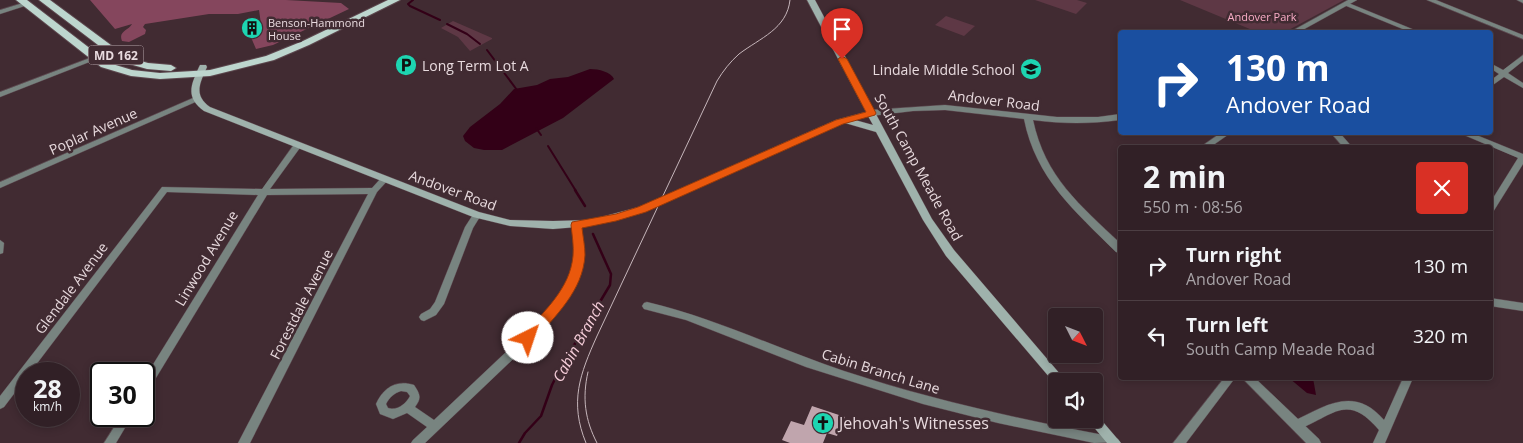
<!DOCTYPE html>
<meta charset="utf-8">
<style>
:root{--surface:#312026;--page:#39282e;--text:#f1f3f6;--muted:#a8a3a7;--line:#4c3e43}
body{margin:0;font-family:"Open Sans",sans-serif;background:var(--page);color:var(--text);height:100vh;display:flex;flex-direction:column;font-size:19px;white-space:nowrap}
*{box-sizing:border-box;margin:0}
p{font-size:16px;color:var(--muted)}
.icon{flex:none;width:28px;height:28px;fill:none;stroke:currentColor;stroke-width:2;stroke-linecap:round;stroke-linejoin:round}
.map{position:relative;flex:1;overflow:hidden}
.panel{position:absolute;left:1118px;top:145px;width:375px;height:235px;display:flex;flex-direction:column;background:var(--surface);border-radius:5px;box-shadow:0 2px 8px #0003,0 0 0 1px var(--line)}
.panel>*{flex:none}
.guide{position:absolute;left:1118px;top:30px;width:375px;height:105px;border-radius:5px;box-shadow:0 2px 8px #0003,0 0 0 1px var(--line);background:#1a4fa0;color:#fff;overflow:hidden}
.needle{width:32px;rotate:132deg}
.buttons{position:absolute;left:1048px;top:308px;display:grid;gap:10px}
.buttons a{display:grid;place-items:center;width:55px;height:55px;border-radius:5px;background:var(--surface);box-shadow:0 2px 8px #0003,0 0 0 1px var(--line);font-size:25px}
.speed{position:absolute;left:15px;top:362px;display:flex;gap:10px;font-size:25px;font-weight:700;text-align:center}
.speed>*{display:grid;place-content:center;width:65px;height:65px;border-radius:50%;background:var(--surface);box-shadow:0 2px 8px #0003,0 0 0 1px var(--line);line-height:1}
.speed small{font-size:12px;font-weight:400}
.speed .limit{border:2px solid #111;border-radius:8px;background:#fff;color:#111}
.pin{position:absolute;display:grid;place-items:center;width:42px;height:42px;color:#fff;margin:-51px -21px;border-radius:50% 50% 50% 0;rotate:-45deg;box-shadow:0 0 5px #0007}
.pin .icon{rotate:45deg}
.me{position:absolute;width:55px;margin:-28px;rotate:41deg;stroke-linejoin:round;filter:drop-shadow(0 0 4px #0008)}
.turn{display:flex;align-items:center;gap:18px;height:105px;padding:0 25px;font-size:22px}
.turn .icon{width:65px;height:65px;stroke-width:2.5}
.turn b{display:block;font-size:35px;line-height:42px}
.round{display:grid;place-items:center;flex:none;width:52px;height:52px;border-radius:5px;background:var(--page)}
.head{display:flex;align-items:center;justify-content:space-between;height:85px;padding:0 25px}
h1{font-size:30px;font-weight:700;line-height:38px}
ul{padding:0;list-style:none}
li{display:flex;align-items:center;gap:15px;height:70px;padding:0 25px;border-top:1px solid var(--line)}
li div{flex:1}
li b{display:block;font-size:19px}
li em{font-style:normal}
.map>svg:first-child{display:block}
</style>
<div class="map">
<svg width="1523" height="443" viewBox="0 0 1523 443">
<rect width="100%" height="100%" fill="#412b32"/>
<!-- green -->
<g fill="#5e3845">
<polygon points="1035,0 1077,0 1087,3 1076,14"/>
<polygon points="1180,0 1344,0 1285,32 1257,32"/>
<polygon points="946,16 975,26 964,36 935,25"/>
<polygon points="453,21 492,38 492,39 470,51 458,37 441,28"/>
</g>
<!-- forest -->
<path fill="#85465d" d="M90,0H286L341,3L349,9L273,45L256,49L250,35L262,31L259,10L238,14H209L145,24L143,27L146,30L145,34L129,42L122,41C118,31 128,31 132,24L115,29Z"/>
<!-- water -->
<g fill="#330017">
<path d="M590,69C599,69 611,72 614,79L563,118L502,150H484L474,148L465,141L463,136L470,127L500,104L514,89L537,85L550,79L568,77Z"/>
<polygon points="1289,378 1313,378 1316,395 1307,393"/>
</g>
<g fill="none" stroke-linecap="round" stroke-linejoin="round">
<!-- stream-far1 -->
<g stroke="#330017" stroke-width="2">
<polyline points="413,0 408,4 410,6 440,20"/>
<polyline points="447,24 467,34 480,44"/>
<polyline points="487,50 517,90"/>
<polyline points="536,128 541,135"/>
<polyline points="548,146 576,191"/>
</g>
<!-- stream -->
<g stroke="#330017" stroke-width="2.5">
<polyline points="575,190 585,206"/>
<polyline points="519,443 525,433 541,416 552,385 561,367 610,285 611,274 593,234"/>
</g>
</g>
<!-- building -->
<polygon fill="#c0a5ad" points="812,406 845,417 837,436 827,433 823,443 790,443 782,440 791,421 804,425"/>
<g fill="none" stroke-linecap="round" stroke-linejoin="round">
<!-- minor casing -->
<g stroke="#5c474e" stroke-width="1">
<g id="minor">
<polygon points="1427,0 1436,0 1523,35 1523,39"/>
<polygon points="1517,0 1523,0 1523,3"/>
<polygon points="26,2 29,4 28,5 0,14 0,10"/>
<polygon points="1346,2 1417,31 1418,32 1410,32 1344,5 1344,3"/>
<polygon points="1523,55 1523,61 1508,73 1523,83 1523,88 1504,77 1490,87 1490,81 1499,74 1490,68 1490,63 1503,70"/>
<polygon points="95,56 97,57 97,59 0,97 0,92"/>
<polygon points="193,98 199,98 200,100 0,188 0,182"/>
<polygon points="1222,132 1232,132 1209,148 1199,148"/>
<polygon points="1330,132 1339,132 1353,148 1344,148"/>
<polygon points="1457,132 1469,132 1523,154 1523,164 1493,212 1490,213 1490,203 1518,158"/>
<polygon points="295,143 301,143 302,145 270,189 372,188 382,177 388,177 389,179 377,192 250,443 238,443 368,194 267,195 148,391 144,392 144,379 258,195 167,192 29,374 26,374 26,378 4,407 0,409 0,396 162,187 262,189"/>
<polygon points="477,212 481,215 473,228 444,304 436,315 424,321 421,320 419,317 421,314 430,309 435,302 465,227 474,213"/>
<path d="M577,222L581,225L584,255L581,271L570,297L532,341L425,443H411L413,440L427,427L407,413L393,419L380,414L376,404C383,388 396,379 414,385C420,394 422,398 415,407L434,420L524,335L563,292L571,271L574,255L573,225ZM401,391L407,392L410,396C406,404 397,411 388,408L386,404C389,398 394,393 401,391Z"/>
<polygon points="0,240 4,243 3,253 0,254"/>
<polygon points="1490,298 1523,303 1523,311 1490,306"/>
<path d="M647,302C715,318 778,349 844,371C932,400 1023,420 1114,437L1118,439L1120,442L1094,443L1075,439L998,423L923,404L806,367L686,320L644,309L642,306L644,303Z"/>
<polygon points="1224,378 1235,378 1186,443 1173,443"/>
<path d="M1403,378H1413L1385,443H1373L1379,430C1346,391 1333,417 1296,430L1292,428L1291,425L1292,422C1325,406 1354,385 1384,420Z"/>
<polygon points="121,416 132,416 116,443 104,443"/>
</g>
</g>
<!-- tertiary casing -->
<g stroke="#5c474e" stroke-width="1">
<g id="tertiary">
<polygon points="1348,0 1357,0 1299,32 1290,32"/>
<path d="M945,105L1057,117H1098L1120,114V120C1091,124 1062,124 1033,120C1045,177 1080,205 1120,243V253L1116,252C1075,211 1036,179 1024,119L945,110L913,111L871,116L867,113L871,110Z"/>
<polygon points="1242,378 1255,378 1319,439 1321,443 1306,443"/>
</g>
</g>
<!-- secondary casing -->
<g stroke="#5c474e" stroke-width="1">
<g id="secondary">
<path d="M807,0H815L932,219L954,250L1066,381H1056V385L946,256L923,220L876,132L845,123L842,124L642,213L590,226L553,229L510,226L473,217L204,111C185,97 191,85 199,67L200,65H206L207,67C200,83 193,95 210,107L479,212L510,220L553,221L590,220L639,207L836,120L866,112ZM868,116L873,125L855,120Z"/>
<polygon points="1094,414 1097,415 1121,443 1107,443 1087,419 1094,419"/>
</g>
</g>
<!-- primary casing -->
<g stroke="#5c474e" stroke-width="2">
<g id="primary">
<polygon points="16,0 27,0 109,63 132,70 160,73 210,70 266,56 303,41 388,0 400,0 309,45 274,60 210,76 160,79 131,76 101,67"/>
<polygon points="39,0 50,0 127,57 148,63 171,65 176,68 171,71 147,69 119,61"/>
</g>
</g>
<!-- minor -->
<use href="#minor" fill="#788480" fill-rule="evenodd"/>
<!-- tertiary -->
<use href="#tertiary" fill="#788480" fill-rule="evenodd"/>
<!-- secondary -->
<use href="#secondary" fill="#9fb2ac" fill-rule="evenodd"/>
<!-- primary -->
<use href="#primary" fill="#bdd6ce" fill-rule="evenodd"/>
<!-- tram -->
<g stroke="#c6b6bb" stroke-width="1">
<path d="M588,372C582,398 585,420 597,443"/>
<path d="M586,443C569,402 580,374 597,336L717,81C723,71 730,62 739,54C760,38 787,29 790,0"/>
</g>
</g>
<!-- route -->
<path fill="#ea580c" stroke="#983908" d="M842,56L847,59L876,113L875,115L843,124L646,212L616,221L582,228C583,237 585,246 585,255C583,291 555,316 533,342L528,343L524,342L522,338L524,334C544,311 570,289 573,256C574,246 572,235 571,225L572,222L616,214L638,207L836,120L866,112L838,59Z"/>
<!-- icons -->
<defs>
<g id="building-disc" transform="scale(1.125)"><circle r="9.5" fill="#1dd5b1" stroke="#412b32"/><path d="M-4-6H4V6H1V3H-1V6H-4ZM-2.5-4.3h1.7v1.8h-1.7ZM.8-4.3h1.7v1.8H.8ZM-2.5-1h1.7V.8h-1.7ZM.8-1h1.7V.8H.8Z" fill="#111"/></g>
<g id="parking-disc" transform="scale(1.125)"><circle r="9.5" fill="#1dd5b1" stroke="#412b32"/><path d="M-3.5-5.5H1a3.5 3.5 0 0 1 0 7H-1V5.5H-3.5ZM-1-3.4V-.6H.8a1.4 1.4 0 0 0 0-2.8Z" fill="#111"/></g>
<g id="school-disc" transform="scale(1.125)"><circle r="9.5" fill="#1dd5b1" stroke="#412b32"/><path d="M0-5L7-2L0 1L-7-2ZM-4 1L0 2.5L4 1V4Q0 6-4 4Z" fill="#111"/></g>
<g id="church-disc" transform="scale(1.125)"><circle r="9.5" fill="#1dd5b1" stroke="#412b32"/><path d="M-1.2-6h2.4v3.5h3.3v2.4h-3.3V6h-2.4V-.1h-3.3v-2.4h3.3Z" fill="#111"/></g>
</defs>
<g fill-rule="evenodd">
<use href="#building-disc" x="252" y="28"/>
<use href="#parking-disc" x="406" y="65"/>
<use href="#school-disc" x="1031" y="69"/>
<use href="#church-disc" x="823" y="423"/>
</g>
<g text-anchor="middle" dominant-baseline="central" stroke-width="5" stroke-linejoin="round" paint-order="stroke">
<!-- far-park labels -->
<g font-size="11" fill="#f9acc6" stroke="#412b32">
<text x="1262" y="16">Andover Park</text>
</g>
<!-- far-poi labels -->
<g font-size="11" fill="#e8dade" stroke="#412b32" text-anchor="start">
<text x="268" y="22">Benson-Hammond<tspan x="268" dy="13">House</tspan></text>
</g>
<!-- shield labels -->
<rect fill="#412b32" stroke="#b6a6aa" stroke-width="1" x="88.5" y="45.5" width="55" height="19" rx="4"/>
<g font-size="12" font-weight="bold" fill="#e8dade">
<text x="116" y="55">MD 162</text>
</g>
<!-- poi labels -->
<g font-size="14" fill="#e8dade" stroke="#412b32" text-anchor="start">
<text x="422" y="65">Long Term Lot A</text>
<text x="1015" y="69" text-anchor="end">Lindale Middle School</text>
</g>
<!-- street labels -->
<g font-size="14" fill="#e8dade" stroke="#412b32">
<text transform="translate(994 100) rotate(7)">Andover Road</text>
<text transform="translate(93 131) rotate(-24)">Poplar Avenue</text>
<text transform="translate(919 167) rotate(61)">South Camp Meade Road</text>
<text transform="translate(453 190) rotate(20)">Andover Road</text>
<text transform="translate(206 258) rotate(-59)">Linwood Avenue</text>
<text transform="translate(71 288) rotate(-53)">Glendale Avenue</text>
<text transform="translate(301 304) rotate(-63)">Forestdale Avenue</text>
<text transform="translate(881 371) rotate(17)">Cabin Branch Lane</text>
</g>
<!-- water labels -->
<g font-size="15" font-style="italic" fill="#f6ceda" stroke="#412b32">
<text transform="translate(578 341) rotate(-61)">Cabin Branch</text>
</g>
<!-- near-poi labels -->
<g font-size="16" fill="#e8dade" stroke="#412b32" text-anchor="start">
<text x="839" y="423">Jehovah's Witnesses</text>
</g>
</g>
</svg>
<div class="buttons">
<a><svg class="needle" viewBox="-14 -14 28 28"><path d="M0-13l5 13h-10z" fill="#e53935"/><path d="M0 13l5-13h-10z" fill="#a8a3a7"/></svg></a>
<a><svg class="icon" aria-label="sound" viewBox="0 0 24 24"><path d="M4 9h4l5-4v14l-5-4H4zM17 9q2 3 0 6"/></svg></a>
</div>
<div class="speed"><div>28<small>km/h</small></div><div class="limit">30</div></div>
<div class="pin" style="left:842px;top:59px;background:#d93025"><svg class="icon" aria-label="arrive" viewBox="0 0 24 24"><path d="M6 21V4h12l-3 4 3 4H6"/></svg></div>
<svg class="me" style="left:528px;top:338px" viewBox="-20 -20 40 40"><circle r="19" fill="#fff"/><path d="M0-13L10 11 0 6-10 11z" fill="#ea580c"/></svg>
<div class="guide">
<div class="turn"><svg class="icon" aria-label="right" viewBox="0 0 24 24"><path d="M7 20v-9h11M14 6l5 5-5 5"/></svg><div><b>130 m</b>Andover Road</div></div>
</div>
<section class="panel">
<div class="head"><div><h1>2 min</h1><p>550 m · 08:56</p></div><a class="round" style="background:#d93025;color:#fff"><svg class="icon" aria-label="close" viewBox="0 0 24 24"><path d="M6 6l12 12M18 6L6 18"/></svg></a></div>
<ul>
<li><svg class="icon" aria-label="right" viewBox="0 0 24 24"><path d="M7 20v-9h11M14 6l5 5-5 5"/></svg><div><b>Turn right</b><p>Andover Road</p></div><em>130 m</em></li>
<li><svg class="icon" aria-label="left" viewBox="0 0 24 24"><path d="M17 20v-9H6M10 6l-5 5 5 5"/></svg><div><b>Turn left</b><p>South Camp Meade Road</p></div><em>320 m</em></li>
</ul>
</section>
</div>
